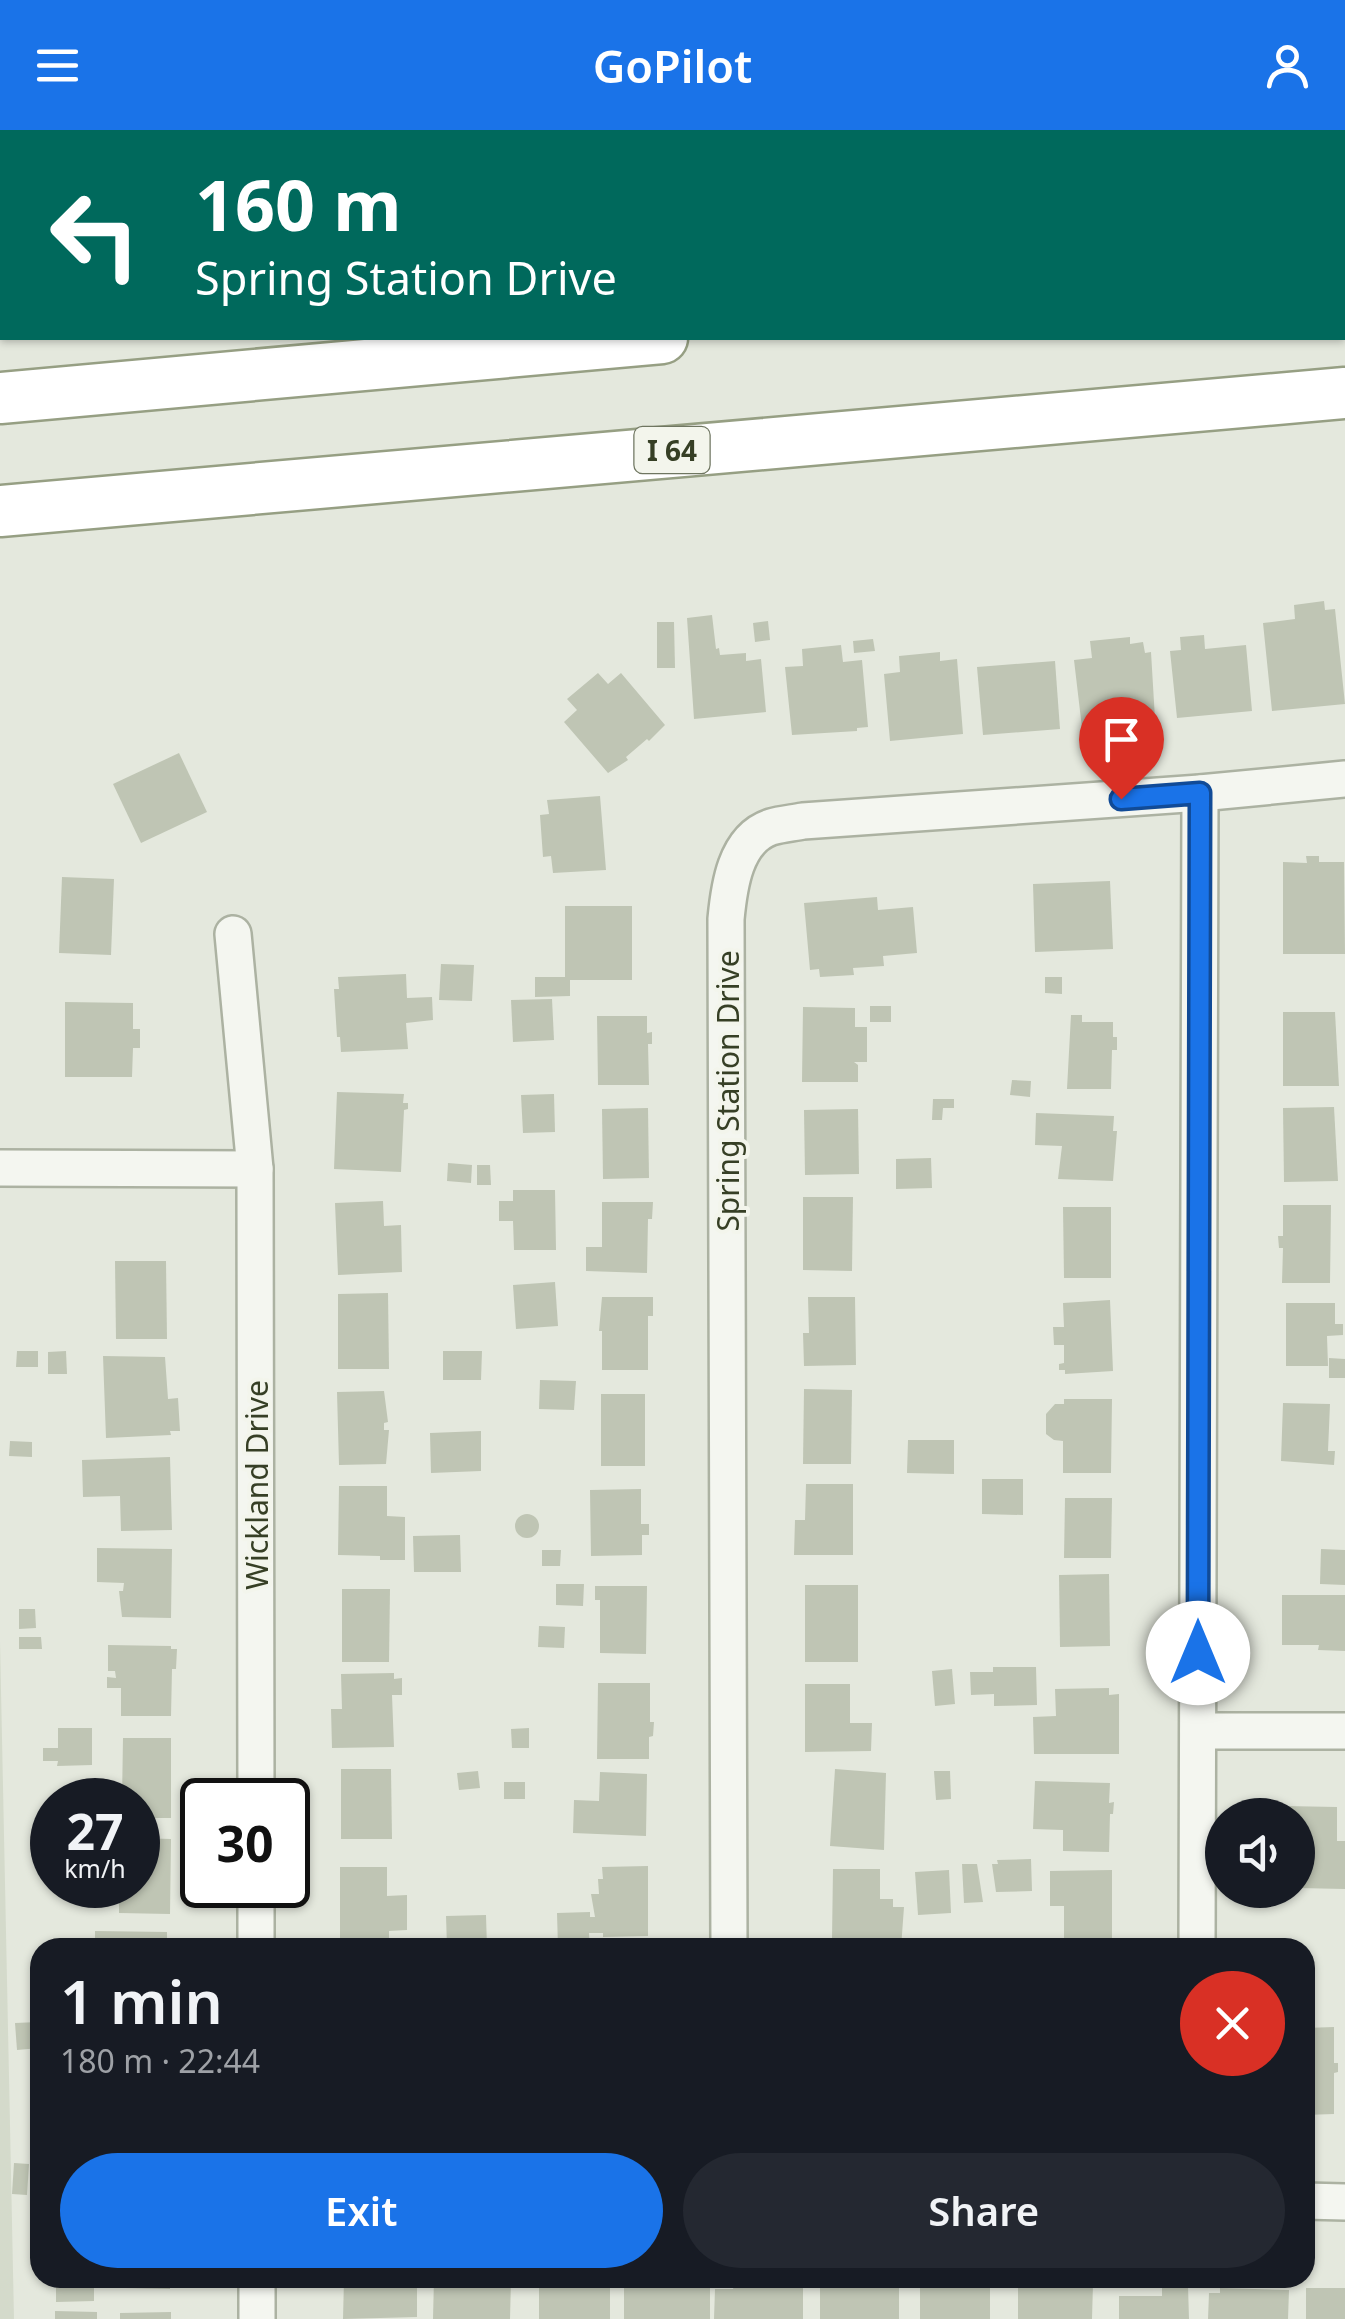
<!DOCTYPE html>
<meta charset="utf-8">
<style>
:root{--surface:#171b24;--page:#242831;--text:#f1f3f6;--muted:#9ea1a6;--accent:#1a73e8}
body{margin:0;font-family:"Noto Sans",sans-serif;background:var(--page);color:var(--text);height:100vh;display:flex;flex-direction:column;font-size:38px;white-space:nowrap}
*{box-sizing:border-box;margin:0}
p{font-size:32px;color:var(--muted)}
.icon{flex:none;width:55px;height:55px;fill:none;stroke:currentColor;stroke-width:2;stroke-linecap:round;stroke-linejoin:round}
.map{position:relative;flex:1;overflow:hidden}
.side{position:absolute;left:30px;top:1808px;width:1285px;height:350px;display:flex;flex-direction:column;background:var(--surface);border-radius:30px;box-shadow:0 2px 8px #0004}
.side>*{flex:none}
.guide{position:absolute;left:0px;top:0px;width:1345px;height:210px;box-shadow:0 2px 8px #0004;background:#00695c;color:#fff;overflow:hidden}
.controls{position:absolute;left:1205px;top:1668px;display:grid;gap:20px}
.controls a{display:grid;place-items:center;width:110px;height:110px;border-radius:50%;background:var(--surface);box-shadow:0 2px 8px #0004;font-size:50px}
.speed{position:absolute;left:30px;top:1648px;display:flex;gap:20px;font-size:50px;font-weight:700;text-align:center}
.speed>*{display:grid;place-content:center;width:130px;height:130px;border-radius:50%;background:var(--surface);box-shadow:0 2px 8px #0004;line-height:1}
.speed small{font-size:25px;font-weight:400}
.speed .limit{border:5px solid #111;border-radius:15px;background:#fff;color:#111}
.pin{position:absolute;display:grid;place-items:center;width:85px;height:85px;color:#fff;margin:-102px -42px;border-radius:50% 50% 50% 0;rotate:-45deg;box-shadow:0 0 10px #0007}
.pin .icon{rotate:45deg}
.me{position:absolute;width:110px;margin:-55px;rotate:0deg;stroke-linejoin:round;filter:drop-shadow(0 0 8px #0008)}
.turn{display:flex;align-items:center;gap:35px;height:210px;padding:0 30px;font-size:45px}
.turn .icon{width:130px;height:130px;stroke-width:2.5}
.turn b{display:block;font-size:70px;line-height:85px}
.round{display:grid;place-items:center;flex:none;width:105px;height:105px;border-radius:52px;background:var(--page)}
.headline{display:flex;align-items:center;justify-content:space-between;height:170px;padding:0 30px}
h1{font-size:60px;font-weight:600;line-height:75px}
.button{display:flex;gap:20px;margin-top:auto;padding:20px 30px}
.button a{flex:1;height:115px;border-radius:60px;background:var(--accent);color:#fff;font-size:40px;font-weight:600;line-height:115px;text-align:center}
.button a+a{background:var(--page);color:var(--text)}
header{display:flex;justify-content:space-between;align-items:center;height:130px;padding:0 30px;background:var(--accent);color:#fff;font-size:45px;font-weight:600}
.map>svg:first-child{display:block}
</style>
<header><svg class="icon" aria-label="menu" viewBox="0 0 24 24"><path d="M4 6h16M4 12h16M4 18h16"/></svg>GoPilot<svg class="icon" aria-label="person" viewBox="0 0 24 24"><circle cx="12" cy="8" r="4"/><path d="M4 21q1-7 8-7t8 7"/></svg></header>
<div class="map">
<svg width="1345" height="2189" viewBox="0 0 1345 2189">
<rect width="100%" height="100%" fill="#e4e8dd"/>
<!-- built -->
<polygon fill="#d4dacb" points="0,1511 14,2189 0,2189"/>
<!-- building -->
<g fill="#bfc5b4">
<polygon points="1324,471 1325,480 1335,479 1345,574 1272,581 1263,493 1295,489 1294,475"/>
<polygon points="712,485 716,519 719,518 720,525 746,523 746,531 761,529 766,582 694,589 687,488"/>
<polygon points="768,491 770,510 755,512 753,493"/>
<polygon points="657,492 674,492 675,538 657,538"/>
<polygon points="1204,505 1205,519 1246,515 1252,581 1177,588 1170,521 1181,520 1180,507"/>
<polygon points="1130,507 1130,514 1143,512 1145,523 1151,522 1155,589 1082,598 1074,530 1092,528 1090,511"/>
<polygon points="873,509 875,521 854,523 853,511"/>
<polygon points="841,515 843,532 862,530 868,597 857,598 857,601 792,605 785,537 803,536 802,519"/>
<polygon points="940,522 940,531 957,529 963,604 890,611 884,544 900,542 899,526"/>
<polygon points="1055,531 1060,599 983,605 977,537"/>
<polygon points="598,543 608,554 621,543 665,595 649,611 647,609 626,627 628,630 608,643 564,592 577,580 567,569"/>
<polygon points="179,623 207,682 141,713 113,654"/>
<polygon points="600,666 606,740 553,743 551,726 543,727 540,685 549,684 547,670"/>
<polygon points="1306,726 1319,726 1319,732 1344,732 1345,824 1283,824 1283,732 1307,733"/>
<polygon points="62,747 114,749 111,825 59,823"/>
<polygon points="1110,751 1113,819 1035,822 1033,754"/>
<polygon points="877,767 878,780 913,777 917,823 883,826 884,836 853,838 854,845 820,847 819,839 810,840 804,773"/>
<polygon points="565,776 632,776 632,850 570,850 570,866 535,867 535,847 565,847"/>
<polygon points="441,834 474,835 472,871 439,870"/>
<polygon points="406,844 407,868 432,867 433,890 406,893 408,919 341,922 340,907 337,907 334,859 339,859 338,847"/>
<polygon points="1045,847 1062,847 1062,864 1045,863"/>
<polygon points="552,869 554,910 513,912 511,870"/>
<polygon points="65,872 133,873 133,899 140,899 140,918 133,918 132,947 65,947"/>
<rect x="870" y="876" width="21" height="16"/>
<polygon points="803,877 855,878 855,897 867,897 867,932 854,932 858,935 858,952 802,952"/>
<polygon points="1283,882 1335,882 1339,956 1283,956"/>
<polygon points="1071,885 1082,885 1082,892 1113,892 1113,907 1117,907 1117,920 1112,920 1111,959 1067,959"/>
<polygon points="597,886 647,886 647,903 652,902 652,914 648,914 649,955 598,955"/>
<polygon points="1012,950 1031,951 1030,967 1010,965"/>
<polygon points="337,962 404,964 403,973 408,973 408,979 404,980 401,1042 334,1039"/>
<polygon points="554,964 555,1002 523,1003 521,965"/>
<polygon points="933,969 954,969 954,978 943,978 942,990 932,990"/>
<polygon points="1334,977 1338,1051 1284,1052 1283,978"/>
<polygon points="648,978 649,1048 603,1049 602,979"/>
<polygon points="858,979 859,1044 805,1045 804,980"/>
<polygon points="1036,983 1114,986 1113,1001 1117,1001 1113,1051 1058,1049 1062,1016 1035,1015"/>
<polygon points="931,1028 932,1058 896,1059 896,1029"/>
<polygon points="448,1033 472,1035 471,1053 447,1051"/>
<polygon points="477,1035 490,1035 491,1055 477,1055"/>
<polygon points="513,1060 555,1060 556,1120 514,1120 513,1091 499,1091 499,1071 513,1071"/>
<polygon points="803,1067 853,1067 852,1141 803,1140"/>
<polygon points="383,1071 384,1096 401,1095 402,1142 338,1145 335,1073"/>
<polygon points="602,1072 653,1072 652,1089 648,1089 647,1143 586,1141 586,1117 602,1117"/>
<polygon points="1283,1075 1331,1075 1330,1153 1282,1153 1283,1118 1279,1118 1278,1106 1283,1106"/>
<polygon points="1063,1077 1111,1077 1111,1148 1064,1148"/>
<polygon points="115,1131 166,1131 167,1209 116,1209"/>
<polygon points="555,1152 558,1196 516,1199 513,1155"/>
<polygon points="388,1163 389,1239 338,1239 338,1164"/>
<polygon points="602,1167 653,1167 653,1186 648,1186 648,1240 602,1240 602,1201 599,1201"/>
<polygon points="808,1167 855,1167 856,1235 804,1236 803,1203 809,1203"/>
<polygon points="1110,1170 1113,1241 1065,1244 1065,1240 1059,1240 1059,1234 1064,1233 1064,1215 1054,1215 1053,1197 1064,1197 1063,1173"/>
<polygon points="1286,1173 1335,1173 1335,1194 1343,1194 1343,1205 1327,1206 1328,1236 1286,1236"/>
<polygon points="17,1221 38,1221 38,1237 16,1237"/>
<polygon points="66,1221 67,1244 48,1244 48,1222"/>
<polygon points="443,1221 482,1221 481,1250 443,1250"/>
<polygon points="103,1226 165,1227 168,1269 178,1268 180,1301 170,1301 171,1305 106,1308"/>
<polygon points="1329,1228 1345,1229 1345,1248 1329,1248"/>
<polygon points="540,1250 576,1251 574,1280 539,1279"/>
<polygon points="804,1259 852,1260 851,1334 803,1334"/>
<polygon points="384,1261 388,1292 384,1293 384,1300 389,1300 386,1334 339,1335 337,1262"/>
<rect x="601" y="1264" width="44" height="72"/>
<polygon points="1064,1269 1112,1269 1111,1343 1063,1343 1063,1311 1054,1310 1046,1304 1046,1284 1055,1274 1064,1274"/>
<polygon points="1283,1273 1330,1274 1328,1321 1335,1321 1334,1335 1281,1331"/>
<polygon points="481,1301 481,1341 431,1343 430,1303"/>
<polygon points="908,1310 954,1310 954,1344 907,1343"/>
<polygon points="10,1311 32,1312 32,1327 9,1326"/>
<polygon points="170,1327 172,1400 121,1401 120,1366 83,1367 82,1330"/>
<polygon points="982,1349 1023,1349 1023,1385 982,1384"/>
<polygon points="806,1354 853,1354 853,1425 794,1425 795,1390 805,1390"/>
<polygon points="339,1356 387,1356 387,1386 405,1387 405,1430 380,1430 380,1426 338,1425"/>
<polygon points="641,1359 641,1394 649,1394 649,1405 642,1405 642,1425 591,1426 590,1360"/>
<polygon points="1065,1368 1112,1368 1111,1428 1064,1428"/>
<circle cx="527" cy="1396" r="12"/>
<polygon points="460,1405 461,1442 414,1442 413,1406"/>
<polygon points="97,1418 172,1419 171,1488 122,1487 119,1461 123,1461 124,1453 97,1452"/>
<polygon points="1321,1419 1345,1420 1345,1455 1320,1454"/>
<polygon points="542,1420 561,1420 560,1436 542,1436"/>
<polygon points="1109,1444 1110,1516 1060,1517 1059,1445"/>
<polygon points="556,1454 584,1454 583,1476 556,1475"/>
<rect x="805" y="1455" width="53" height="77"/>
<polygon points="595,1456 647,1456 646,1524 600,1523 600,1470 595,1470"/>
<polygon points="342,1459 390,1459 389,1532 342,1532"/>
<polygon points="1282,1465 1345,1465 1345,1521 1318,1520 1319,1515 1282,1515"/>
<polygon points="19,1479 35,1479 36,1498 19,1499"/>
<polygon points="539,1496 565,1497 564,1518 538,1517"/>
<polygon points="19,1507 41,1507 42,1519 19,1519"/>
<polygon points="108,1515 171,1516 171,1519 177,1519 176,1539 172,1539 171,1586 121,1586 121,1558 107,1558 107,1547 116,1548 115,1541 108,1541"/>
<polygon points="993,1537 1036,1537 1037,1575 994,1576 994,1564 971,1565 970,1542 993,1542"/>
<polygon points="952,1539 955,1574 935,1576 932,1541"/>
<polygon points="394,1543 394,1549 402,1548 402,1565 392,1565 394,1617 332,1618 331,1579 342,1579 341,1544"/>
<polygon points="598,1553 650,1553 650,1592 654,1592 653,1606 649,1607 649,1629 597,1629"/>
<polygon points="805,1554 850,1554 850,1593 872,1593 871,1621 805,1622"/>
<polygon points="1109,1558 1109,1565 1119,1564 1119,1624 1034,1624 1033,1587 1056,1586 1055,1559"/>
<polygon points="58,1598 92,1598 92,1635 57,1636 58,1631 43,1631 43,1618 58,1618"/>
<polygon points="529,1598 529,1618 512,1618 511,1599"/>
<polygon points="123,1608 171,1608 171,1688 138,1688 138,1670 122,1670"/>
<polygon points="341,1639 391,1639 392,1709 341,1709"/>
<polygon points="835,1639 886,1643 884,1720 830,1716"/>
<polygon points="478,1641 480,1658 459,1660 457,1643"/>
<polygon points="934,1641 950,1641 951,1669 936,1670"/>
<polygon points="600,1642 647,1644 646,1706 573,1703 574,1670 599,1671"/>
<polygon points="1035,1651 1110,1653 1109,1673 1114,1672 1113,1684 1110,1684 1109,1722 1063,1721 1063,1700 1033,1699"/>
<rect x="504" y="1652" width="21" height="17"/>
<polygon points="1285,1676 1337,1677 1337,1711 1345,1711 1345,1759 1298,1758 1298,1685 1285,1685"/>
<polygon points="138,1708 171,1709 170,1784 119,1783 119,1755 138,1755"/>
<polygon points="1031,1729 1032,1761 996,1762 992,1734 998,1734 997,1730"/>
<polygon points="962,1734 977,1734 983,1772 964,1773"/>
<polygon points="648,1736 648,1806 603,1807 603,1803 589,1803 590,1818 558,1818 557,1783 590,1782 590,1787 595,1787 591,1764 599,1764 598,1749 603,1749 602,1737"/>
<polygon points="340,1737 387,1737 387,1766 407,1765 407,1800 389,1801 389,1814 340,1814"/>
<polygon points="833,1739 880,1739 880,1769 893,1769 893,1777 904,1777 901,1818 878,1818 878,1810 832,1809"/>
<polygon points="949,1740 951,1783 918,1785 915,1742"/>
<polygon points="1112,1740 1112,1818 1064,1818 1064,1776 1050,1776 1050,1741"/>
<polygon points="486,1785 487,1818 447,1818 446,1786"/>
<polygon points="95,1801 167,1802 167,1818 95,1818"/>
<polygon points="38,1892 40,1918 17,1920 15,1893"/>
<polygon points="1334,1897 1334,1933 1338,1933 1338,1942 1334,1943 1334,1984 1305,1985 1305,1898"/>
<polygon points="14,2033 29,2034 27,2065 12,2064"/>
<polygon points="56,2148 94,2148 94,2171 56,2172"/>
<polygon points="126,2148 170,2148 170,2159 125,2158"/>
<polygon points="434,2148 511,2149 510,2189 433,2189"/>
<rect x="539" y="2148" width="71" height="41"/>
<polygon points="344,2149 417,2150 417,2187 343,2189"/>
<polygon points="710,2152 710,2189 624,2189 624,2153"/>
<polygon points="820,2152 899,2153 899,2189 820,2189"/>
<rect x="920" y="2152" width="70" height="37"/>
<polygon points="1018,2153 1093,2154 1092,2189 1018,2189"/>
<polygon points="734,2156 803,2156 803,2189 714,2189 715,2159 733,2159"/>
<polygon points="1188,2156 1189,2189 1119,2189 1119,2166 1162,2166 1162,2157"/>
<polygon points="1220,2158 1289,2160 1288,2189 1208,2189 1209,2163 1220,2163"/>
<rect x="1306" y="2158" width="39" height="31"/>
<polygon points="55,2181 97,2182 97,2189 55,2189"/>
<polygon points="171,2182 171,2189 120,2189 120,2183"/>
</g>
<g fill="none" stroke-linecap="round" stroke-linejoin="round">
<!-- minor casing -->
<g stroke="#acb2a2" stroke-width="40">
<g id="minor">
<polyline points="233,804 255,1039 256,1670"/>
<polyline points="0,1038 255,1039"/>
<polyline points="1198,1601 1345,1601"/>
<polyline points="256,1755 256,1818"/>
<path d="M729,1818L726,789C729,757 735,709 771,697C781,694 793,693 803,691L1200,663L1345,649"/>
<polyline points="1197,1818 1200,663"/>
<polyline points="1305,2071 1345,2072"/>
<polyline points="257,2148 257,2189"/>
</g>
</g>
<!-- highway casing -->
<g stroke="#969f83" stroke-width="55">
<g id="highway">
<polyline points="1342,150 1345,149"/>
<polyline points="0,268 662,208"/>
<polyline points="0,381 1345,263"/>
</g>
</g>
<!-- minor -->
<use href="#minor" stroke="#f4f6f0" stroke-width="35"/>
<!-- highway -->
<use href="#highway" stroke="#fff" stroke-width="50"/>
</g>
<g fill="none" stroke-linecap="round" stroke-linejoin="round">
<!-- route casing -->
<g stroke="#114b97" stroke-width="25">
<polyline id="route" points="1121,669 1200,663 1198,1523"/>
</g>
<!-- route -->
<use href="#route" stroke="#1a73e8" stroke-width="18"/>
</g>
<g text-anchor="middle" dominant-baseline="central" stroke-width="8" stroke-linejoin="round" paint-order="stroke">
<!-- shield labels -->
<rect fill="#f3f5ec" stroke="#6f7661" stroke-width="2.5" x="634.5" y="297" width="75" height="46" rx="8"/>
<g font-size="28" font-weight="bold" fill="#363f25">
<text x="672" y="320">I 64</text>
</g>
<!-- street labels -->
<g font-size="30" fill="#363f25" stroke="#f3f5ec">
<text transform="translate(727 961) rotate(-90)">Spring Station Drive</text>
<text transform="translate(256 1355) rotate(-90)">Wickland Drive</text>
</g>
</g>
</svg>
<div class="controls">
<a><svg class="icon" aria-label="sound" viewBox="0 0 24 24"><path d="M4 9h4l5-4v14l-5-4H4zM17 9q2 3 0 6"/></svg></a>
</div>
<div class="speed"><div>27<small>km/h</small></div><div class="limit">30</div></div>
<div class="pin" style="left:1121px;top:669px;background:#d93025"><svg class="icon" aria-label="arrive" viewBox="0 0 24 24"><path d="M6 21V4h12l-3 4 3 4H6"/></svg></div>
<svg class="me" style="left:1198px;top:1523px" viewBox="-20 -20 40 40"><circle r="19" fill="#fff"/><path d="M0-13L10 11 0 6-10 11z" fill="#1a73e8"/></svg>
<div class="guide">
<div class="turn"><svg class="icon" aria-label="left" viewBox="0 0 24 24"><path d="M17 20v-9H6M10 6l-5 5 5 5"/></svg><div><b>160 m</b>Spring Station Drive</div></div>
</div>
<section class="side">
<div class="headline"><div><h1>1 min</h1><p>180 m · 22:44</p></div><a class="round" style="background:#d93025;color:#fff"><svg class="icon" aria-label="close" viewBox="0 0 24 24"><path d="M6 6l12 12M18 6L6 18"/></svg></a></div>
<div class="button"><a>Exit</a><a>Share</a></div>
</section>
</div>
